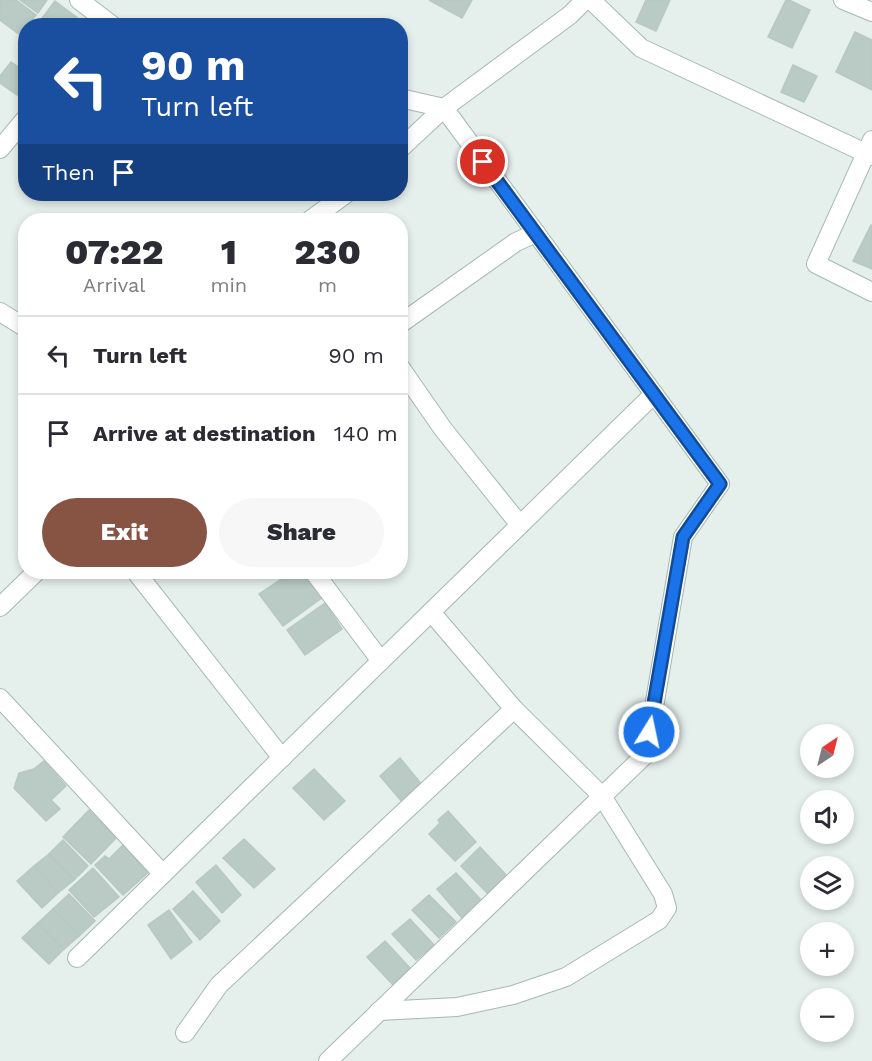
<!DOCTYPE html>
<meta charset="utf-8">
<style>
:root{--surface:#fff;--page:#f7f7f7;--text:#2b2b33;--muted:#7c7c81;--line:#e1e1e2;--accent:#875444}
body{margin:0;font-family:"Work Sans",sans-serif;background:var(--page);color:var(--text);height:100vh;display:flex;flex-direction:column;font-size:22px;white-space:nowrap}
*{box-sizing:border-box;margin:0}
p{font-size:20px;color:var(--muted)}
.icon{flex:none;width:33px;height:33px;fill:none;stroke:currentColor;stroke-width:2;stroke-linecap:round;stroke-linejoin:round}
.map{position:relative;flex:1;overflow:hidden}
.details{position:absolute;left:18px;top:213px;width:390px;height:366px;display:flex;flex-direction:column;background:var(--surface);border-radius:24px;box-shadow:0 3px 9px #0003}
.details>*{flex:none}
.guide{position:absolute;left:18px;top:18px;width:390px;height:183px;border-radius:24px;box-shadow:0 3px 9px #0003;background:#1a4fa0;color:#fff;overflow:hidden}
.needle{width:39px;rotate:35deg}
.buttons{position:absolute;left:800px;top:724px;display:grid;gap:12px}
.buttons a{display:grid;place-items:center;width:54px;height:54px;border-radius:50%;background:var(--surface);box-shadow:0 3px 9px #0003;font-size:30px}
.pin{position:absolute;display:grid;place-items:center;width:51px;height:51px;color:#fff;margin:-26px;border:3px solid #fff;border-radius:50%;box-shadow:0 2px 6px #0007}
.me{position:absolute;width:66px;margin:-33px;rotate:10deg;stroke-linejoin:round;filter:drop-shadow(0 0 4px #0008)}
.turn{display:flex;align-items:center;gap:21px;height:126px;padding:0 24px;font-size:27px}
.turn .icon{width:78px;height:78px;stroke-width:2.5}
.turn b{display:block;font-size:42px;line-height:51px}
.then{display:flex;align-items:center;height:57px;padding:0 24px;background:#0003;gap:12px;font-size:22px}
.eta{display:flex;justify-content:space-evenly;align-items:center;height:102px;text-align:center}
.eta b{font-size:36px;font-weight:800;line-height:42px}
.action{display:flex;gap:12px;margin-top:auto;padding:12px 24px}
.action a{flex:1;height:69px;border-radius:36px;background:var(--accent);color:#fff;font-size:24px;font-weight:800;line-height:69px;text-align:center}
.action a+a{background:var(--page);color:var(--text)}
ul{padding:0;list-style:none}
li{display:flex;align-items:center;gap:18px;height:78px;padding:0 24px;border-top:2px solid var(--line)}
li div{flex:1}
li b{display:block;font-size:22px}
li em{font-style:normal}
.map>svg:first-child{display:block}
</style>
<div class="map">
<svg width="872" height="1061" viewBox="0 0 872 1061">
<rect width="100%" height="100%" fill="#e5efeb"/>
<!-- building -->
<g fill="#bacac4" stroke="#b7c9c2" stroke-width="1.5">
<polygon points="0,0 16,0 36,15 28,26 26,26 26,29 20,35 0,20"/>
<polygon points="20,0 47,0 38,13"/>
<polygon points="429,0 472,0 462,18"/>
<polygon points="646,0 670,0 656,31 636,22"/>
<polygon points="786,0 789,0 810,10 792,48 768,37"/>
<polygon points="55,1 87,25 46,26 40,21"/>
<polygon points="855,32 872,40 872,90 836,72"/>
<polygon points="11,62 26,72 26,101 0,83 0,76"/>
<polygon points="793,65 817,76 804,102 781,92"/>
<polygon points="871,225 872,226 872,269 853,261"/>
<polygon points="292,572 304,572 323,597 283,626 259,594"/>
<polygon points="325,603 342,629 305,655 287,630"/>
<polygon points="400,758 423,786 403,803 380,776"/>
<polygon points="44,761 66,786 51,800 60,809 46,821 14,788 19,773 34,769"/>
<polygon points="314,769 345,801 324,820 293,788"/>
<polygon points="89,810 116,838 91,864 63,837"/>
<polygon points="448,811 476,842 455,861 429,834 440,823 438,820"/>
<polygon points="244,839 275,869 254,888 223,858"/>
<polygon points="63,840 88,866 74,880 49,854"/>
<polygon points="124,844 150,871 123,895 95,865 105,856 109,859"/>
<polygon points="480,847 507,876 488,894 461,866"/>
<polygon points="49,854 74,880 58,893 34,866"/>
<polygon points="216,865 241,895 222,913 196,882"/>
<polygon points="34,866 58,893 42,908 17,881"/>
<polygon points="93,868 119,897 94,917 69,890"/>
<polygon points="456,873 482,901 462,918 437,889"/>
<polygon points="193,891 220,921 200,940 173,909"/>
<polygon points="69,894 95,921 79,936 53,909"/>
<polygon points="429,895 456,922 439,938 412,910"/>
<polygon points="53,909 79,936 64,949 38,923"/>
<polygon points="169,910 192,942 171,959 148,925"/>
<polygon points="410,919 434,945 416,960 392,934"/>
<polygon points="38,923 64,949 49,964 22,938"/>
<polygon points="385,941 410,968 393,985 367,957"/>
</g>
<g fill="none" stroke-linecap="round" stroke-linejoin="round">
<!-- minor casing -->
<g stroke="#a7b8b3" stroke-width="20">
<g id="minor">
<polyline points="79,0 113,26"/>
<polyline points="591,0 641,48 872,156"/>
<polyline points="843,0 872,12"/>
<polyline points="400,98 444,108 570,15 585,0"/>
<polyline points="872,140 816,264 872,292"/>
<polyline points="0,149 26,118"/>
<polyline points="310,220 346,194"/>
<polyline points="0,312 26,328"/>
<polyline points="400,324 516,242 536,233"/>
<polyline points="400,367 443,429 520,525"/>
<polyline points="136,572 282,758"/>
<polyline points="314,572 381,661"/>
<polyline points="0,607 36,572"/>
<polyline points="0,698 163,874"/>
<polyline points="77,958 654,394"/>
<polyline points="379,1011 457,1007 513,995 566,977 659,920 667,908 663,894 602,796 514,709 431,612"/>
<polyline points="185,1033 219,985 514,709"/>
<polyline points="328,1061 646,754 683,537 720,484 444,108 400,149"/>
</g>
</g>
<!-- minor -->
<use href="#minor" stroke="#fff" stroke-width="18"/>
</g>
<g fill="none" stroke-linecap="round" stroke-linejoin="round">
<!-- route casing -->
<g stroke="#114b97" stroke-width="15">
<polyline id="route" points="483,162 720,484 683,537 649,732"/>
</g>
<!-- route -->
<use href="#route" stroke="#1a73e8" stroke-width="10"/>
</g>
</svg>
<div class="buttons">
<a><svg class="needle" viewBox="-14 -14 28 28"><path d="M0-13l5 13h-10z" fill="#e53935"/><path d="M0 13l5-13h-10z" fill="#7c7c81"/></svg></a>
<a><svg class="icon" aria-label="sound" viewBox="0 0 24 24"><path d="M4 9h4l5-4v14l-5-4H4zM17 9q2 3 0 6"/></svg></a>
<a><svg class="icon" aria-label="layers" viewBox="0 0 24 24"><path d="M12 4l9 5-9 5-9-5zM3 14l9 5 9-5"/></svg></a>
<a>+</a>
<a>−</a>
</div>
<div class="pin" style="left:483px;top:162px;background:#d93025"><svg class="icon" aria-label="arrive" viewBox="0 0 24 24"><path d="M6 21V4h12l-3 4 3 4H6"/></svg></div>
<svg class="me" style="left:649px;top:732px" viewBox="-20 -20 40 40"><circle r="17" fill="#1a73e8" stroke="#fff" stroke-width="3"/><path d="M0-11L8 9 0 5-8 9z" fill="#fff"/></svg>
<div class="guide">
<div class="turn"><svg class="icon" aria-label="left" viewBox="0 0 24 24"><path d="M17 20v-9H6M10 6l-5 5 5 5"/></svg><div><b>90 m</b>Turn left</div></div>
<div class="then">Then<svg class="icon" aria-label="arrive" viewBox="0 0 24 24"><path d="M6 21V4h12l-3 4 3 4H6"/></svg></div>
</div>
<section class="details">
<div class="eta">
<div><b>07:22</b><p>Arrival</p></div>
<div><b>1</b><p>min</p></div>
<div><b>230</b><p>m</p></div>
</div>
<ul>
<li><svg class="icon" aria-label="left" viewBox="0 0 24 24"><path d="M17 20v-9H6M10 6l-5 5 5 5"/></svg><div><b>Turn left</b></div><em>90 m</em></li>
<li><svg class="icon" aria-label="arrive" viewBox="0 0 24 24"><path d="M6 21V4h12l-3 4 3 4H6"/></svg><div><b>Arrive at destination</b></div><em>140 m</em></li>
</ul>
<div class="action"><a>Exit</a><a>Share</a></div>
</section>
</div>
